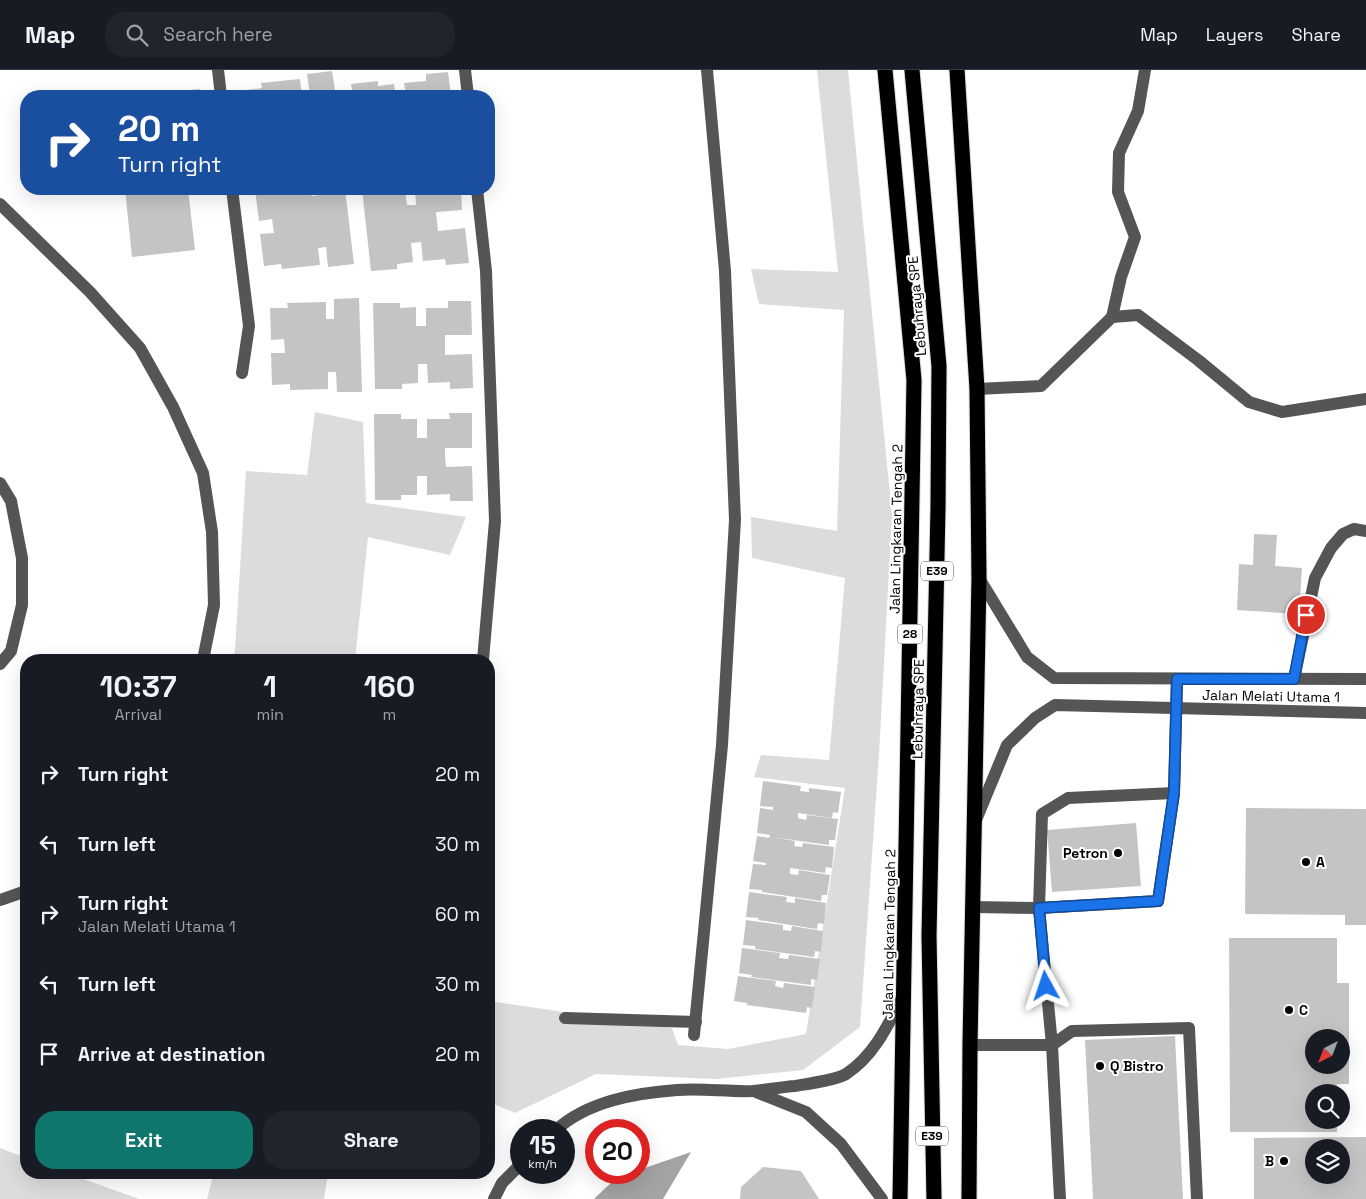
<!DOCTYPE html>
<style>
:root{--surface:#171b24;--page:#20242c;--text:#f1f3f6;--muted:#9ea1a6;--line:#363941;--accent:#0f766e}
body{margin:0;font-family:"Space Grotesk",sans-serif;background:var(--page);color:var(--text);height:100vh;display:flex;flex-direction:column;font-size:19px;white-space:nowrap}
*{box-sizing:border-box;margin:0}
p{font-size:16px;color:var(--muted)}
.icon{flex:none;width:28px;height:28px;fill:none;stroke:currentColor;stroke-width:2;stroke-linecap:round;stroke-linejoin:round}
.map{position:relative;flex:1;overflow:hidden}
.sheet{position:absolute;left:20px;top:584px;width:475px;height:525px;display:flex;flex-direction:column;background:var(--surface);border-radius:20px;box-shadow:0 5px 20px #0002}
.sheet>*{flex:none}
.top-card{position:absolute;left:20px;top:20px;width:475px;height:105px;border-radius:20px;box-shadow:0 5px 20px #0002;background:#1a4fa0;color:#fff;overflow:hidden}
.needle{width:32px;rotate:222deg}
.controls{position:absolute;left:1305px;top:959px;display:grid;gap:10px}
.controls a{display:grid;place-items:center;width:45px;height:45px;border-radius:50%;background:var(--surface);box-shadow:0 5px 20px #0002;font-size:25px}
.speed{position:absolute;left:510px;top:1049px;display:flex;gap:10px;font-size:25px;font-weight:700;text-align:center}
.speed>*{display:grid;place-content:center;width:65px;height:65px;border-radius:50%;background:var(--surface);box-shadow:0 5px 20px #0002;line-height:1}
.speed small{font-size:12px;font-weight:400}
.speed .limit{border:8px solid #d22;background:#fff;color:#111}
.pin{position:absolute;display:grid;place-items:center;width:42px;height:42px;color:#fff;margin:-21px;border:2px solid #fff;border-radius:50%;box-shadow:0 1px 5px #0007}
.me{position:absolute;width:55px;margin:-28px;rotate:355deg;stroke-linejoin:round;filter:drop-shadow(0 0 4px #0008)}
.turn{display:flex;align-items:center;gap:18px;height:105px;padding:0 15px;font-size:22px}
.turn .icon{width:65px;height:65px;stroke-width:2.5}
.turn b{display:block;font-size:35px;line-height:42px}
.eta{display:flex;justify-content:space-evenly;align-items:center;height:85px;text-align:center}
.eta b{font-size:30px;font-weight:700;line-height:35px}
.button{display:flex;gap:10px;margin-top:auto;padding:10px 15px}
.button a{flex:1;height:58px;border-radius:20px;background:var(--accent);color:#fff;font-size:20px;font-weight:700;line-height:58px;text-align:center}
.button a+a{background:var(--page);color:var(--text)}
ul{padding:0;list-style:none}
li{display:flex;align-items:center;gap:15px;height:70px;padding:0 15px}
li div{flex:1}
li b{display:block;font-size:19px}
li em{font-style:normal}
header{display:flex;align-items:center;gap:30px;box-sizing:border-box;height:70px;padding:0 25px;background:var(--surface);border-bottom:1px solid var(--line)}
header strong{font-size:24px}
nav{display:flex;gap:28px;margin-inline-start:auto;font-size:18px}
.search{width:350px;height:45px;background:var(--page);display:flex;align-items:center;gap:12px;box-sizing:border-box;padding:0 18px;border-radius:20px;color:var(--muted);font-size:19px}
.map>svg:first-child{display:block}
</style>
<header>
<strong>Map</strong>
<div class="search"><svg class="icon" aria-label="search" viewBox="0 0 24 24"><circle cx="10" cy="10" r="6"/><path d="M15 15l6 6"/></svg>Search here</div>
<nav><a>Map</a><a>Layers</a><a>Share</a></nav>
</header>
<div class="map">
<svg width="1366" height="1129" viewBox="0 0 1366 1129">
<rect width="100%" height="100%" fill="#fff"/>
<!-- green -->
<g fill="#dcdcdc">
<polygon points="817,0 848,0 892,445 879,685 860,957 803,1000 716,1009 596,1004 515,1043 489,1032 489,931 672,958 678,975 728,979 806,964 845,718 754,707 761,685 829,690 845,508 752,488 751,447 837,461 844,240 759,234 751,199 838,202"/>
<polygon points="315,342 363,352 366,433 466,447 450,485 368,467 355,590 232,590 235,580 246,401 307,405"/>
<polygon points="0,1078 26,1088 26,1102 67,1103 139,1129 0,1129"/>
<polygon points="214,1103 214,1102 328,1103 324,1129 207,1129"/>
</g>
<!-- water -->
<path fill="#a3a3a3" d="M691,1082L663,1129H594C608,1116 619,1102 639,1102V1100Z"/>
<!-- building -->
<g fill="#c4c4c4" fill-rule="evenodd">
<polygon points="332,1 336,26 310,26 307,4"/>
<polygon points="448,2 451,26 406,26 404,13 426,11 426,4"/>
<polygon points="300,9 302,26 246,26 245,20 262,18 261,13"/>
<polygon points="378,11 378,16 394,14 396,26 353,26 351,14"/>
<polygon points="200,19 201,26 178,26 178,21"/>
<polygon points="125,119 188,119 195,180 132,187"/>
<polygon points="265,119 311,119 312,126 320,125 319,119 345,119 354,194 328,197 326,177 318,178 320,195 282,199 281,194 264,196 260,164 274,163 272,149 259,151 255,120"/>
<polygon points="362,119 405,119 407,135 416,135 415,119 461,119 462,140 436,142 438,161 465,158 469,193 446,195 445,189 423,191 421,172 411,173 413,192 397,194 397,199 371,201"/>
<polygon points="359,228 362,322 337,322 336,302 328,302 328,319 290,320 290,314 272,315 271,283 285,283 284,269 271,270 270,238 288,238 287,233 326,232 326,249 334,249 334,229"/>
<polygon points="448,231 471,231 472,265 445,265 445,285 472,284 473,318 450,319 450,312 428,313 427,294 418,294 418,313 402,314 402,319 375,319 373,233 400,233 400,238 416,237 416,256 426,256 426,238 448,238"/>
<polygon points="449,343 472,343 472,378 445,378 445,387 446,397 472,396 473,431 450,431 450,424 427,425 427,406 417,406 417,425 401,425 401,430 375,430 374,344 401,344 401,349 417,349 417,368 427,368 427,349 450,349"/>
<polygon points="1254,464 1277,465 1275,496 1302,498 1299,544 1237,540 1239,494 1253,495"/>
<polygon points="763,711 801,716 800,721 809,722 809,718 841,722 838,743 833,742 832,748 798,743 798,748 806,750 807,745 838,749 835,770 829,770 829,775 771,767 795,771 794,776 802,777 803,773 834,777 832,798 826,797 825,803 790,798 790,804 798,805 799,800 830,805 827,825 822,825 821,831 762,822 762,820 749,819 753,794 766,795 766,793 753,791 757,766 769,768 770,765 757,763 760,738 773,740 773,737 760,736"/>
<polygon points="1246,738 1366,739 1366,855 1345,855 1345,845 1245,844"/>
<polygon points="1136,753 1141,816 1052,822 1047,760"/>
<polygon points="749,822 787,827 786,832 795,833 795,828 826,833 824,854 818,853 817,859 758,850 759,848 746,847"/>
<polygon points="746,850 783,855 783,860 791,861 792,856 823,861 821,882 815,881 814,887 755,879 755,876 743,875"/>
<path d="M1229,868H1337V913H1349V1014H1337V1022H1314V1050H1337V1062H1230ZM1314,968H1341V995H1314Z"/>
<polygon points="742,878 780,883 779,888 788,889 789,885 820,889 817,910 811,909 811,915 751,907 752,905 739,903"/>
<polygon points="738,906 776,911 775,916 783,918 784,913 815,917 812,938 807,937 806,943 747,935 747,933 734,931"/>
<polygon points="1175,966 1183,1129 1093,1129 1085,970"/>
<path d="M1366,1067V1129H1254V1068ZM1314,1078H1341V1105H1314Z"/>
<polygon points="763,1097 801,1101 819,1129 740,1129 741,1117"/>
</g>
<g fill="none" stroke-linecap="round" stroke-linejoin="round">
<!-- highway casing -->
<g stroke="#dbdbdb" stroke-width="17">
<g id="highway">
<polyline points="885,0 914,310 900,1129"/>
<polyline points="912,0 939,296 938,438 929,866 934,1129"/>
<polyline points="957,0 977,319 979,508 970,975 969,1129"/>
</g>
</g>
<!-- minor -->
<g stroke="#555" stroke-width="12">
<polyline points="218,0 221,26"/>
<polyline points="465,0 468,26"/>
<polyline points="232,119 249,256 242,303"/>
<polyline points="477,119 486,201 495,451 483,590"/>
<polyline points="0,134 90,222 140,278 173,337 203,403 212,462 214,535 203,590"/>
<polyline points="1112,247 1121,207 1135,167 1118,122 1119,83 1138,41 1145,0"/>
<polyline points="977,319 1041,316 1112,247 1138,245 1198,290 1249,332 1282,342 1366,329"/>
<polyline points="0,413 11,431 22,488 22,535 11,581 0,594"/>
<polyline points="979,508 1027,587 1054,608 1366,609"/>
<polyline points="1294,609 1315,508 1331,478 1343,464 1354,459 1366,461"/>
<polyline points="976,750 1007,675 1035,648 1055,635 1366,643"/>
<polyline points="0,830 26,821"/>
<polyline points="973,837 1039,838 1158,831 1174,723 1177,609"/>
<polyline points="565,948 696,952"/>
<polyline points="694,965 722,675 735,450 725,201 707,0"/>
<polyline points="970,975 1052,975 1060,1129"/>
<polyline points="1052,975 1039,838 1042,744 1068,728 1174,723"/>
<polyline points="1052,975 1072,961 1189,958 1197,1129"/>
<polyline points="756,1022 806,1042 841,1074 882,1129"/>
<path d="M556,1060C588,1031 636,1023 677,1020C702,1018 728,1022 753,1021C767,1020 781,1017 795,1016C807,1014 836,1010 846,1004C875,985 889,953 904,924"/>
<polyline points="494,1129 502,1113 521,1094"/>
</g>
<!-- highway -->
<use href="#highway" stroke="#000" stroke-width="15"/>
</g>
<g fill="none" stroke-linecap="round" stroke-linejoin="round">
<!-- route casing -->
<g stroke="#114b97" stroke-width="12">
<polyline id="route" points="1046,916 1039,838 1158,831 1174,723 1177,609 1294,609 1306,545"/>
</g>
<!-- route -->
<use href="#route" stroke="#1a73e8" stroke-width="9"/>
</g>
<!-- markers -->
<g fill="#000" stroke="#fff" stroke-width="2">
<circle cx="1118" cy="783" r="5"/>
<circle cx="1306" cy="792" r="5"/>
<circle cx="1289" cy="940" r="5"/>
<circle cx="1100" cy="996" r="5"/>
<circle cx="1284" cy="1091" r="5"/>
</g>
<g text-anchor="middle" dominant-baseline="central" stroke-width="4" stroke-linejoin="round" paint-order="stroke">
<!-- shield labels -->
<g fill="#fff" stroke="#4c4c4c" stroke-width="1">
<rect x="921" y="491.5" width="32" height="19" rx="4"/>
<rect x="897.5" y="554.5" width="25" height="19" rx="4"/>
<rect x="916" y="1056.5" width="32" height="19" rx="4"/>
</g>
<g font-size="12" font-weight="bold" fill="#000">
<text x="937" y="501">E39</text>
<text x="910" y="564">28</text>
<text x="932" y="1066">E39</text>
</g>
<!-- street labels -->
<g font-size="14" fill="#000" stroke="#fff">
<text transform="translate(917 236) rotate(-95)">Lebuhraya SPE</text>
<text transform="translate(896 459) rotate(-89)">Jalan Lingkaran Tengah 2</text>
<text transform="translate(1271 626) rotate(1)">Jalan Melati Utama 1</text>
<text transform="translate(918 639) rotate(-89)">Lebuhraya SPE</text>
<text transform="translate(889 864) rotate(-89)">Jalan Lingkaran Tengah 2</text>
</g>
<!-- poi labels -->
<g font-size="14" font-weight="bold" fill="#000" stroke="#fff" text-anchor="start">
<text x="1108" y="783" text-anchor="end">Petron</text>
<text x="1316" y="792">A</text>
<text x="1299" y="940">C</text>
<text x="1110" y="996">Q Bistro</text>
<text x="1274" y="1091" text-anchor="end">B</text>
</g>
</g>
</svg>
<div class="controls">
<a><svg class="needle" viewBox="-14 -14 28 28"><path d="M0-13l5 13h-10z" fill="#e53935"/><path d="M0 13l5-13h-10z" fill="#9ea1a6"/></svg></a>
<a><svg class="icon" aria-label="search" viewBox="0 0 24 24"><circle cx="10" cy="10" r="6"/><path d="M15 15l6 6"/></svg></a>
<a><svg class="icon" aria-label="layers" viewBox="0 0 24 24"><path d="M12 4l9 5-9 5-9-5zM3 14l9 5 9-5"/></svg></a>
</div>
<div class="speed"><div>15<small>km/h</small></div><div class="limit">20</div></div>
<div class="pin" style="left:1306px;top:545px;background:#d93025"><svg class="icon" aria-label="arrive" viewBox="0 0 24 24"><path d="M6 21V4h12l-3 4 3 4H6"/></svg></div>
<svg class="me" style="left:1046px;top:916px" viewBox="-20 -20 40 40"><path d="M0-17L14 15 0 8-14 15z" fill="#1a73e8" stroke="#fff" stroke-width="4"/></svg>
<div class="top-card">
<div class="turn"><svg class="icon" aria-label="right" viewBox="0 0 24 24"><path d="M7 20v-9h11M14 6l5 5-5 5"/></svg><div><b>20 m</b>Turn right</div></div>
</div>
<section class="sheet">
<div class="eta">
<div><b>10:37</b><p>Arrival</p></div>
<div><b>1</b><p>min</p></div>
<div><b>160</b><p>m</p></div>
</div>
<ul>
<li><svg class="icon" aria-label="right" viewBox="0 0 24 24"><path d="M7 20v-9h11M14 6l5 5-5 5"/></svg><div><b>Turn right</b></div><em>20 m</em></li>
<li><svg class="icon" aria-label="left" viewBox="0 0 24 24"><path d="M17 20v-9H6M10 6l-5 5 5 5"/></svg><div><b>Turn left</b></div><em>30 m</em></li>
<li><svg class="icon" aria-label="right" viewBox="0 0 24 24"><path d="M7 20v-9h11M14 6l5 5-5 5"/></svg><div><b>Turn right</b><p>Jalan Melati Utama 1</p></div><em>60 m</em></li>
<li><svg class="icon" aria-label="left" viewBox="0 0 24 24"><path d="M17 20v-9H6M10 6l-5 5 5 5"/></svg><div><b>Turn left</b></div><em>30 m</em></li>
<li><svg class="icon" aria-label="arrive" viewBox="0 0 24 24"><path d="M6 21V4h12l-3 4 3 4H6"/></svg><div><b>Arrive at destination</b></div><em>20 m</em></li>
</ul>
<div class="button"><a>Exit</a><a>Share</a></div>
</section>
</div>
